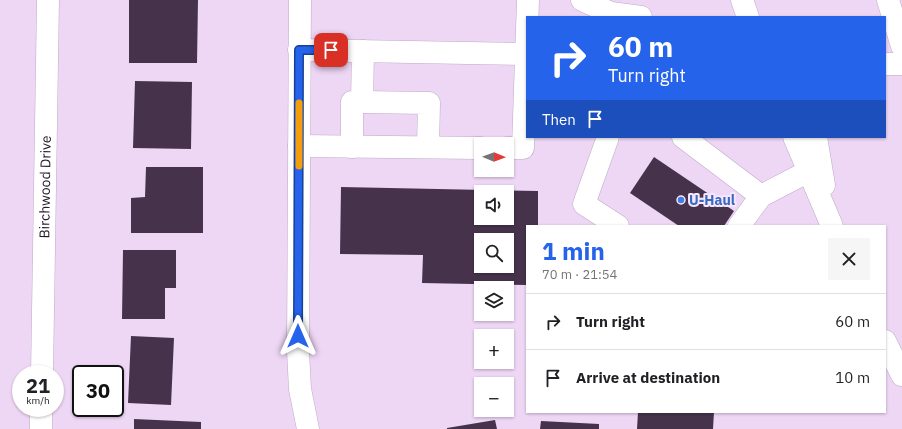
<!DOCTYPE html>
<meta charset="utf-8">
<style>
:root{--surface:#fff;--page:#f6f6f6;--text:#202124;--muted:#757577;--line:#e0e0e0;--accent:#2563eb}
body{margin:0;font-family:"IBM Plex Sans",sans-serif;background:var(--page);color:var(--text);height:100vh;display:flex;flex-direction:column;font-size:15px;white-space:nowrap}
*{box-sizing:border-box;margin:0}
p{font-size:13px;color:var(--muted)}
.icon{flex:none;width:22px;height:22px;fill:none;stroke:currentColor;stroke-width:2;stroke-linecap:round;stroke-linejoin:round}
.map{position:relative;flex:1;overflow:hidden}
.details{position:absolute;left:526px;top:225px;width:360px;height:188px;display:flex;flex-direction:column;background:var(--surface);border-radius:0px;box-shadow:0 1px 3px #0004}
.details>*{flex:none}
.hud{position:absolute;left:526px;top:16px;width:360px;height:122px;border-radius:0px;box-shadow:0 1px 3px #0004;background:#2563eb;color:#fff;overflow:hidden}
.needle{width:26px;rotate:91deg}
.controls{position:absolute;left:474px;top:137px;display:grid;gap:8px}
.controls a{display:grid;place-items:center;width:40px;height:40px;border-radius:0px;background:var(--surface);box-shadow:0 1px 3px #0004;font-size:20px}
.speed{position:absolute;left:12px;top:365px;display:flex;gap:8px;font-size:20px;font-weight:700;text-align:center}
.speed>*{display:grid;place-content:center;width:52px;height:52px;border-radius:50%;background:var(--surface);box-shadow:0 1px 3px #0004;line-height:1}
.speed small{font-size:10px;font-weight:400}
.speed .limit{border:2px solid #111;border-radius:6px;background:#fff;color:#111}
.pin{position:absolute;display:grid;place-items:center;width:34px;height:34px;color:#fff;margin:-17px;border-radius:8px;box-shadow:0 2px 6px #0006}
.me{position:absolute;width:44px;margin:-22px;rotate:0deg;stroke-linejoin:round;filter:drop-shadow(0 0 3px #0008)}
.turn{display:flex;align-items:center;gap:14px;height:84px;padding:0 16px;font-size:18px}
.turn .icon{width:52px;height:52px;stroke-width:2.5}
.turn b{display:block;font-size:28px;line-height:34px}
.then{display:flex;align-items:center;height:38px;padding:0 16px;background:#0003;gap:8px;font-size:15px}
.round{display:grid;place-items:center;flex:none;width:42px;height:42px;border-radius:0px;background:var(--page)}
.head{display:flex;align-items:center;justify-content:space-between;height:68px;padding:0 16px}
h1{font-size:24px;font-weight:700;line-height:30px;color:var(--accent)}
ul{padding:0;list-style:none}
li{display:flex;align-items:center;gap:12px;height:56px;padding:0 16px;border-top:1px solid var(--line)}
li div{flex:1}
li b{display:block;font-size:15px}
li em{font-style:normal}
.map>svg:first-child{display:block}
</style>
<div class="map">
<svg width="902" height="429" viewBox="0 0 902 429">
<rect width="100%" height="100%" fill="#eed6f5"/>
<!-- building -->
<g fill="#46334b" fill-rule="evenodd">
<polygon points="129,0 198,0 197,63 129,63"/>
<polygon points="135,81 192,82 191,149 133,148"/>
<polygon points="654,157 734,211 724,226 679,226 630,193"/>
<polygon points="146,167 203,167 203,233 131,233 131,198 145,197"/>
<path d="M341,187L538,191V226H527V285L422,283L423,255L340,254ZM481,192H507V218H481ZM481,240H507V266H481Z"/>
<polygon points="123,250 176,250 176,288 165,288 165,319 122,319"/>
<polygon points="131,336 174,338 171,405 128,403"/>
<polygon points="638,412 684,413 684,412 714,412 713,429 637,429"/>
<polygon points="134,419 201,422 201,429 134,429"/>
<polygon points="495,420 497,429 447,429 447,428"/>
<polygon points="541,421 599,424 599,429 540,429"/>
</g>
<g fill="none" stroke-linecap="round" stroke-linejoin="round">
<!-- minor casing -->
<g stroke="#c0aac7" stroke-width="23">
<g id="minor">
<polyline points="300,0 298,351 300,389 308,429"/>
<polyline points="299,50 527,54"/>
<polyline points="362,102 429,103 428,147"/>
<polyline points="608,137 584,204 618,226"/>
<polyline points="683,137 761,196"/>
<polyline points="299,146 481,148"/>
<polyline points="352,147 352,102 362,102 363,51"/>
<polyline points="507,148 523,148 528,0"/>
<polyline points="739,226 761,196 809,171"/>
<path id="s1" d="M42,374L48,0"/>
<polyline points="41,429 41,408"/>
</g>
</g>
<!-- major casing -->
<g stroke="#c0aac7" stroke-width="23">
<g id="major">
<polyline points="582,0 611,13 641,17"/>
<polyline points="742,0 748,17"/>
<polyline points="885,64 902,64"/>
<polyline points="794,137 832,226"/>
<polyline points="816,137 824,185"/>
<polyline points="885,341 902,375"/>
</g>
</g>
<!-- highway casing -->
<g stroke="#c0aac7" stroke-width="23">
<polyline id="highway" points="888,0 902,46"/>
</g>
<!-- minor -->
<use href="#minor" stroke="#fff" stroke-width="22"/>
<!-- major -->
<use href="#major" stroke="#fff" stroke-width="22"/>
<!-- highway -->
<use href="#highway" stroke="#fff" stroke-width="22"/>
</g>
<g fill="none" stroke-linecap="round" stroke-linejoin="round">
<!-- route casing -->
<g stroke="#184099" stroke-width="10">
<polyline id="route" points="298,336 299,50 331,50"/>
</g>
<!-- route -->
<use href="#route" stroke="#2563eb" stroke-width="7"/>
<!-- slow -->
<polyline stroke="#f59e0b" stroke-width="7" points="299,166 299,103"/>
</g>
<!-- markers -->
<circle fill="#3f7fe0" stroke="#f8e5fe" stroke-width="1.5" cx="681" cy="200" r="4"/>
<g text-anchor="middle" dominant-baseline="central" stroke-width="4" stroke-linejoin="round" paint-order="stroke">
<!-- street labels -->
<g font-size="14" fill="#221a25" stroke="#f8e5fe">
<text stroke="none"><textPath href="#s1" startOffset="187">Birchwood Drive</textPath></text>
</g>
<!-- shop labels -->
<g font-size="14" font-weight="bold" fill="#366cbe" stroke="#f8e5fe" text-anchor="start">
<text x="689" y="200">U-Haul</text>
</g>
</g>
</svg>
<div class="controls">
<a><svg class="needle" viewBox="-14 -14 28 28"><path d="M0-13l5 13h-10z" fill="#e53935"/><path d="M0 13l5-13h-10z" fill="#757577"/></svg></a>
<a><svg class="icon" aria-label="sound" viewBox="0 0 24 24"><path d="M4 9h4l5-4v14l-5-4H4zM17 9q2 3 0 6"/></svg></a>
<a><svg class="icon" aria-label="search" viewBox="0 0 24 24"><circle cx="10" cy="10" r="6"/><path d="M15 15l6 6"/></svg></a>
<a><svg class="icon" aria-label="layers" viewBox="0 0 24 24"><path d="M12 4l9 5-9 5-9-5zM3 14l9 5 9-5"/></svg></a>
<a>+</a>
<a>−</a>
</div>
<div class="speed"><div>21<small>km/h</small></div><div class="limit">30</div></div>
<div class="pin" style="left:331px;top:50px;background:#d93025"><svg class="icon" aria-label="arrive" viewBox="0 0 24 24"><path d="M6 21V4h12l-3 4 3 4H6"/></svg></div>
<svg class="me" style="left:298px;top:336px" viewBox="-20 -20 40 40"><path d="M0-17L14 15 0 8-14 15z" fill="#2563eb" stroke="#fff" stroke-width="4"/></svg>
<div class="hud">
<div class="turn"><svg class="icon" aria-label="right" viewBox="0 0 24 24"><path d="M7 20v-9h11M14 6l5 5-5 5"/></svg><div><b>60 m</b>Turn right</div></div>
<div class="then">Then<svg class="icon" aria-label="arrive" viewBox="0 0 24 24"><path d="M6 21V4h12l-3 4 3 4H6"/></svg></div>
</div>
<section class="details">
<div class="head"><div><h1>1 min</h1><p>70 m · 21:54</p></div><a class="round"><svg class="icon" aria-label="close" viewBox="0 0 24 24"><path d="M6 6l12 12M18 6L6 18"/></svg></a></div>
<ul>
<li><svg class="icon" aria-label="right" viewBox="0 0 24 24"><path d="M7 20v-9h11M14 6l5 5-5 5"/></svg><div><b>Turn right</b></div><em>60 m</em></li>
<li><svg class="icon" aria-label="arrive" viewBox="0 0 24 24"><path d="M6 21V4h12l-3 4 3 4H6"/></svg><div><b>Arrive at destination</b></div><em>10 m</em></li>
</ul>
</section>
</div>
